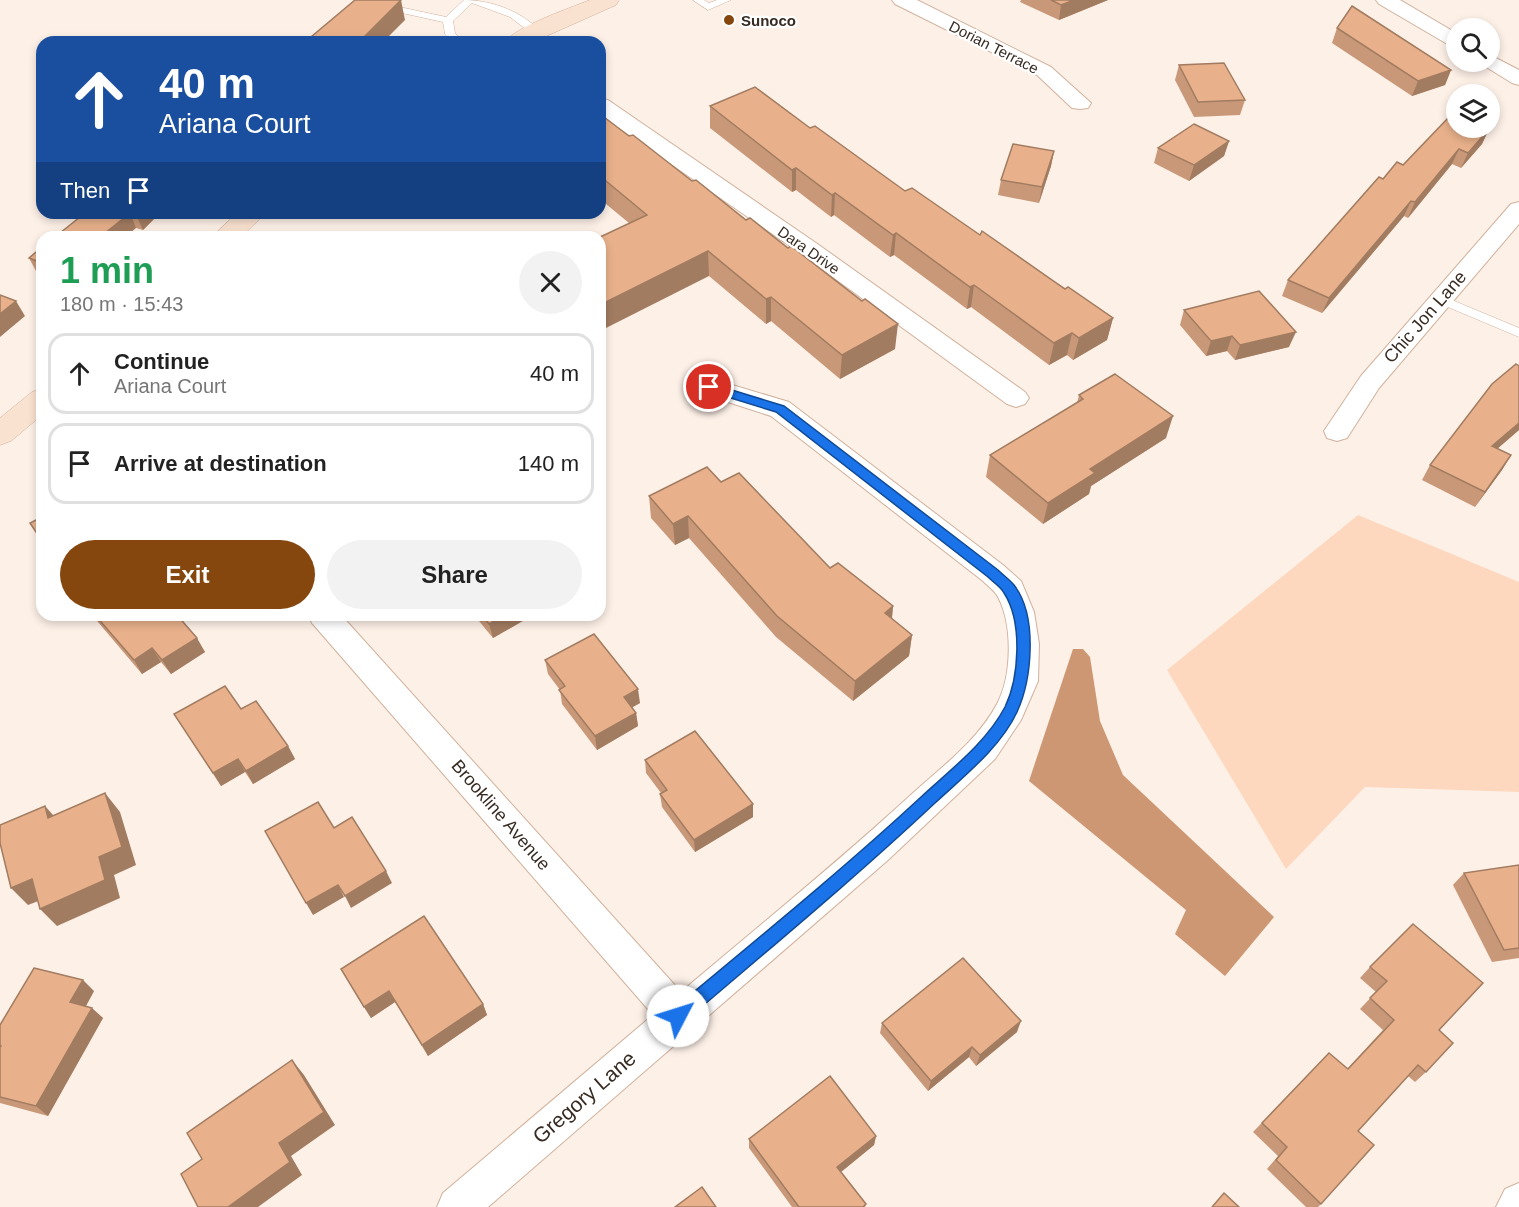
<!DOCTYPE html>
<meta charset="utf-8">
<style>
:root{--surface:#fff;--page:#f2f2f2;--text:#222;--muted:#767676;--line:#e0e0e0;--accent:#86470e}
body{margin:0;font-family:Helvetica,sans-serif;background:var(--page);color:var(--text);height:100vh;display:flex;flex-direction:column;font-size:22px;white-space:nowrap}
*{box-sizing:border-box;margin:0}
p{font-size:20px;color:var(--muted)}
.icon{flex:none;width:33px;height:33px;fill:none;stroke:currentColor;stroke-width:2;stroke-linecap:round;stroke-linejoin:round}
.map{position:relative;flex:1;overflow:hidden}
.sheet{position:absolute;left:36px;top:231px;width:570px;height:390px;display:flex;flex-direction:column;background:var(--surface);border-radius:18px;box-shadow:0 3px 9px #0003}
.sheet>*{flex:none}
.hud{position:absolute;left:36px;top:36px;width:570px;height:183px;border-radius:18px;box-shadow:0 3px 9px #0003;background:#1a4fa0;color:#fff;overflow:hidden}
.tools{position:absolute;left:1446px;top:18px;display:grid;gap:12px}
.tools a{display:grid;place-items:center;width:54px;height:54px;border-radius:50%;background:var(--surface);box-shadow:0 3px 9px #0003;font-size:30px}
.pin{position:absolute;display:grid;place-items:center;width:51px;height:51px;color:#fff;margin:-26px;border:3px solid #fff;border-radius:50%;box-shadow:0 2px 6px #0007}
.me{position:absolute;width:66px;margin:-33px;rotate:50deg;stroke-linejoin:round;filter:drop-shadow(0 0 4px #0008)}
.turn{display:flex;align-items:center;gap:21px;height:126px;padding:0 24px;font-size:27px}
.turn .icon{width:78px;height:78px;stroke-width:2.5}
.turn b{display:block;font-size:42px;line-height:51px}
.then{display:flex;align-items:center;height:57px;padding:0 24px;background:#0003;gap:12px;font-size:22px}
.round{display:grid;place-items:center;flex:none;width:63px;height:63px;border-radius:32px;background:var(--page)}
.summary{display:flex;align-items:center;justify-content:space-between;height:102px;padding:0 24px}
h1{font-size:36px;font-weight:600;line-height:45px;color:#1e9e55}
.cta{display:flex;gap:12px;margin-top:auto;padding:12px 24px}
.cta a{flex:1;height:69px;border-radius:36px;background:var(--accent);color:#fff;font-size:24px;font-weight:600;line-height:69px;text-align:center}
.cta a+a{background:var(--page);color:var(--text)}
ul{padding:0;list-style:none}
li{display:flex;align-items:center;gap:18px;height:81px;margin:0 12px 9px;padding:0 12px;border:3px solid var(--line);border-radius:18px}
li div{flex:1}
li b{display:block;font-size:22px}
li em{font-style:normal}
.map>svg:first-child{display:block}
</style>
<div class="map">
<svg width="1519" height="1207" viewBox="0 0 1519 1207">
<rect width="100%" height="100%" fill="#fdf0e7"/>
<!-- green -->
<polygon fill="#fdd8bf" points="1358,515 1519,582 1519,792 1365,787 1286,869 1167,670"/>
<!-- water -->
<polygon fill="#cc9772" points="1073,649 1083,649 1090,657 1100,721 1123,775 1274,917 1225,976 1175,934 1186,910 1029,781"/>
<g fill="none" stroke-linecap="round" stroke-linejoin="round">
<!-- service casing -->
<g stroke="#d1b19c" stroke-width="1">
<g id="service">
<path d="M366,0H377L376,2L446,17L464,0C491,0 521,11 540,31L531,33L510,17L472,3L453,21L455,33L462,42H452L445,34L443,22L366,5Z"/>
<polygon points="693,0 704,0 709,3 717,0 731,0 708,10"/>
<polygon points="1440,295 1519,328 1519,337 1436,302 1434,299"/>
</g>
</g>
<!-- minor casing -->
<g stroke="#d1b19c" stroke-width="2">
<g id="minor">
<polygon points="892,0 917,0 1051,67 1091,103 1088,108 1080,109 1072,108 1037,75 895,4"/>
<polygon points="1376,0 1400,0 1456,33 1456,47 1449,45 1379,4"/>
<polygon points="1490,55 1519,70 1519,85 1512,83 1483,65 1480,62 1490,62"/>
<polygon points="600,99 608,100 816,243 1025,392 1029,398 1025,404 1016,407 1007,404 800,253 600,115"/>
<polygon points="1519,202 1519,224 1379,388 1347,438 1337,441 1327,438 1324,431 1361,376 1511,204"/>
<path d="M709,378L789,402L1003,565L1021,581L1034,612L1039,644L1038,681L1021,720L995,759L888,860L488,1207H437L443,1193L653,1015L312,623L308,615H341L681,992C759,926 838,862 913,793C943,766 978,740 997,704C1012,676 1013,625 998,597C995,591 988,586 983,581L771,416L700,393L696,387L700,381Z"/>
<polygon points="1519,1183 1519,1207 1496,1207 1505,1189"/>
</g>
</g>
<!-- secondary casing -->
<g stroke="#d1b19c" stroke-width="1">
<g id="secondary">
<path d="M590,0H619L616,5L533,42H505C515,27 570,8 590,0Z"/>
<polygon points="237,213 266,213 241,237 212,237"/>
<polygon points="42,389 42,415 11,441 0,445 0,418 32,392"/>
</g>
</g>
<!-- service -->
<use href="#service" fill="#fff" fill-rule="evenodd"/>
<!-- minor -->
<use href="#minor" fill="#fff" fill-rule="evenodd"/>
<!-- secondary -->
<use href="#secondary" fill="#fae2d0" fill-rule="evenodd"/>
</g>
<!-- wall -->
<g fill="#c89878">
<polygon points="1021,0 1108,0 1059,20 1020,2"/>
<polygon points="1337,28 1451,70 1445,85 1412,96 1332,43"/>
<polygon points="1179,65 1245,100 1240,115 1194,117 1175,80"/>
<polygon points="710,106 810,128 905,191 980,235 1113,318 1107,340 1073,360 1067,355 1049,365 971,307 967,309 894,255 890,257 834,215 831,217 796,190 792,192 710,128"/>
<polygon points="600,114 895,349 840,379 771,321 766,324 709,276 629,223 600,199"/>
<polygon points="1489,129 1482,144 1461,168 1452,164 1408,218 1404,216 1322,313 1282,296 1288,280 1383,179 1403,165"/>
<polygon points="1229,141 1224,156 1189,181 1154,163 1158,148"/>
<polygon points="1054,151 1051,166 1039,203 998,195 1001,180"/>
<polygon points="85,213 160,213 143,230"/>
<polygon points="42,247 42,275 37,273 29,258"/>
<polygon points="1184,310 1289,347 1235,360 1227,351 1206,356 1180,325"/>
<polygon points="1519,366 1519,430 1497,449 1511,455 1502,470 1475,507 1422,480 1430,465"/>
<polygon points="1079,395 1166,438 1091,486 1089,494 1043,524 986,477 990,455 1077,403"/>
<polygon points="721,482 830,568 893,606 892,619 912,635 909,656 853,701 776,637 689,538 675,545 651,518 649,496"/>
<polygon points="92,615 177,615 205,652 171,674 161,662 142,674"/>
<polygon points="474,615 533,615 493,638"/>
<polygon points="545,660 640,703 632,707 636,713 638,726 597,750 562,704 560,690 548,674"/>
<polygon points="241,709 288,746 295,759 253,784 245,772 221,786 183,728"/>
<polygon points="645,760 753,817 695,852 662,807 660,794 661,793 646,773"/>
<polygon points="1519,865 1519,958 1492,962 1453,885 1464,873"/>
<polygon points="1413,924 1439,1030 1426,1072 1415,1082 1408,1076 1358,1131 1321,1204 1318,1207 1306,1207 1267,1169 1278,1156 1253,1132 1329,1053 1347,1069 1383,1030 1360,1009 1376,992 1360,978 1370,967"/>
<polygon points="341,969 483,1004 487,1015 428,1056 395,1002 371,1018"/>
<polygon points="94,991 86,1006 103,1018 48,1116 0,1103 0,1025"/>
<polygon points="882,1023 1017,1032 976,1066 969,1057 928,1091 880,1033"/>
<polygon points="876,1136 874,1145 841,1172 866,1204 865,1207 792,1207 749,1148 749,1139"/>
</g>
<!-- shaded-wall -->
<g fill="#a27c61">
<polygon points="401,0 405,20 383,42 359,42"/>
<polygon points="1074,0 1108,0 1059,20 1061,5"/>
<polygon points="1451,70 1445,85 1412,96 1418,81"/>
<polygon points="1489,129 1482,144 1461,168 1468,153"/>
<polygon points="1229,141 1224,156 1189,181 1194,165"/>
<polygon points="1459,149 1452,164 1408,218 1415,202"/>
<polygon points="1054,151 1051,166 1039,203 1042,187"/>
<polygon points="796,168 796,190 792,192 792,170"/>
<polygon points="835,193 834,215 831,217 832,195"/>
<polygon points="1411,201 1404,216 1322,313 1329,298"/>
<polygon points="130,213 136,228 125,237 100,237"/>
<polygon points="138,213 160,213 143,230 136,215"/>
<polygon points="896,233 894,255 890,257 893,235"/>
<polygon points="708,251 709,276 600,331 600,305"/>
<polygon points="974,285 971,307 967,309 970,287"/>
<polygon points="771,297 771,321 766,324 766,299"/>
<polygon points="16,301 25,316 0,337 0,314"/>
<polygon points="1113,318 1107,340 1073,360 1079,338"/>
<polygon points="898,324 895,349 840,379 842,355"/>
<polygon points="1296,332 1289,347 1235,360 1240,345"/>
<polygon points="1072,333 1067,355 1049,365 1054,343"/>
<polygon points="1232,336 1227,351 1206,356 1211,341"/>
<polygon points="1173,416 1166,438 1091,486 1089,494 1043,524 1048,503 1090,469"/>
<polygon points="1519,423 1519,430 1483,461 1492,446"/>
<polygon points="1511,455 1502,470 1475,507 1485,492"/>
<polygon points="688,516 689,538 675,545 673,524"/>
<polygon points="893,606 891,627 885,613"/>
<polygon points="505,615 533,615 493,638 489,624"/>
<polygon points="912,635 909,656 853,701 855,681"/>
<polygon points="197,638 205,652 171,674 162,660"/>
<polygon points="152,648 161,662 142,674 134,660"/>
<polygon points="638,689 640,703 626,711 624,697"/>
<polygon points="636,713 638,726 597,750 595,736"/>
<polygon points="288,746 295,759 253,784 246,771"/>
<polygon points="238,759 245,772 221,786 213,773"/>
<polygon points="105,793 120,812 136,865 114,875 120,898 57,926 40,909 99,857"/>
<polygon points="753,804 753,817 695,852 694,840"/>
<polygon points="45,806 61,824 48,818"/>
<polygon points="386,871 392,883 351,908 345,896"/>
<polygon points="32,879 49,897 28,905 11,888"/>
<polygon points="338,885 344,897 313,915 306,903"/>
<polygon points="83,980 94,991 82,1013 70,1002"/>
<polygon points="389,991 395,1002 371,1018 364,1007"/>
<polygon points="483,1004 487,1015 428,1056 422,1045"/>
<polygon points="92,1008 103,1018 48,1116 36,1106"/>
<polygon points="1021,1021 1017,1032 976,1066 980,1055"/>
<polygon points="972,1047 969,1057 928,1091 931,1081"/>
<polygon points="292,1060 304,1075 335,1125 291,1156 302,1175 258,1207 228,1207 279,1143"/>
<polygon points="876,1136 874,1145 836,1176 837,1167"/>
</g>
<!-- building -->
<g fill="#e8b18b" stroke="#a27c61" stroke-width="1.5">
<polygon points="355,0 401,0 359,42 305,42"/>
<polygon points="1051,0 1074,0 1061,5"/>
<polygon points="1352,6 1451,70 1418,81 1337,28"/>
<polygon points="1224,63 1245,100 1198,102 1179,65"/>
<polygon points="755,87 810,128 815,126 905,191 912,188 980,235 982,231 1065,289 1068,287 1113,318 1079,338 1072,333 1054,343 974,285 970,287 896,233 893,235 835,193 832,195 796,168 792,170 710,106"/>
<polygon points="600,114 629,136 633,135 692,181 696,180 746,220 750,218 788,248 791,246 862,301 865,299 898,324 842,355 771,297 766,299 708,251 600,305 600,237 647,215 600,176"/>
<polygon points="1451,115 1456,117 1456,128 1485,128 1489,129 1468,153 1459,149 1415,202 1411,201 1329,298 1288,280 1379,177 1383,179 1397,162 1403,165"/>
<polygon points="1194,124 1229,141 1194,165 1158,148"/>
<polygon points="1013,144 1054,151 1042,187 1001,180"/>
<polygon points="85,213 130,213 100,237 55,237"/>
<polygon points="42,247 42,263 29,258"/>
<polygon points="1259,291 1296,332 1240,345 1232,336 1211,341 1184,310"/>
<polygon points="0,295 16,301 0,314"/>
<polygon points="1516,364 1519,366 1519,423 1492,446 1511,455 1485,492 1430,465 1492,384"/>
<polygon points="1115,374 1173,416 1090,469 1095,473 1048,503 990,455 1083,399 1079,395"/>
<polygon points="707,467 721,482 739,473 830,568 838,563 893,606 885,613 912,635 855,681 777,616 688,516 673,524 649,496"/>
<polygon points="42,517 42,541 30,523"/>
<polygon points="95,615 177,615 197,638 162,660 152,648 134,660"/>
<polygon points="482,615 505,615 489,624"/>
<polygon points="594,634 638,689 624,697 636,713 595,736 559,690 565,686 545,660"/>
<polygon points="225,686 241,709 256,701 288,746 246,771 238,759 213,773 174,714"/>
<polygon points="695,731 753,804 694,840 660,794 667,790 645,760"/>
<polygon points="105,793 122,847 99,857 105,880 40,909 32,879 11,888 0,843 0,825 45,806 48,818"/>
<polygon points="318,802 334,828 352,817 386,871 345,896 338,885 306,903 265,831"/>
<polygon points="1519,865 1519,948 1504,950 1464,873"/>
<polygon points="424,916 483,1004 422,1045 389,991 364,1007 341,969"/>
<polygon points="1413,924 1483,983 1439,1030 1453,1043 1426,1072 1418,1065 1358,1131 1374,1145 1321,1204 1276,1160 1287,1147 1262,1123 1329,1053 1348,1069 1394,1020 1370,998 1387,981 1370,967"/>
<polygon points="963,958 1021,1021 980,1055 972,1047 931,1081 882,1023"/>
<polygon points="34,968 83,980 70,1002 92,1008 36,1106 0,1097 0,1047 1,1046 0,1045 0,1025"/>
<polygon points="292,1060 324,1112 279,1143 290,1162 228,1207 198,1207 181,1174 202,1159 187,1133"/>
<polygon points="830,1076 876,1136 837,1167 866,1204 863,1207 799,1207 749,1139"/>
<polygon points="702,1187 716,1207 675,1207"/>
<polygon points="1224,1193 1239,1207 1212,1207"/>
</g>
<!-- route -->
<path fill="#1a73e8" stroke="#114b97" stroke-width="1.5" d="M709,383L784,406L998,570C1003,575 1010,580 1014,585C1038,616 1032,679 1017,712C1001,747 963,777 935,803C854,879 768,950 684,1022L678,1024L672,1022L669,1016L672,1010C756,940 841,871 921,797C950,770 986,743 1005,707C1019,678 1023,622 1004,593C1001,587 993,582 988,577L776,412L705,390L703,387Z"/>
<!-- markers -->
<circle fill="#86470e" stroke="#fff" stroke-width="2" cx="729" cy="20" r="6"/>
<g text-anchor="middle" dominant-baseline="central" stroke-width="4.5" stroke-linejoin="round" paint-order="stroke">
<!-- far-poi labels -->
<g font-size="15" font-weight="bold" fill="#372b22" stroke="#fff" text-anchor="start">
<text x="741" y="20">Sunoco</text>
</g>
<!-- far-street labels -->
<g font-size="15" fill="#372b22" stroke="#fff">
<text transform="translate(994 47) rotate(27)">Dorian Terrace</text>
<text transform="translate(809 250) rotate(35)">Dara Drive</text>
</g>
<!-- street labels -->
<g font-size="18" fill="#372b22" stroke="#fff">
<text transform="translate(1425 317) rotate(-49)">Chic Jon Lane</text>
<text transform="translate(501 815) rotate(49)">Brookline Avenue</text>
</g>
<!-- near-street labels -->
<g font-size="21" fill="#372b22" stroke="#fff">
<text transform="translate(584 1097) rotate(-41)">Gregory Lane</text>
</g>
</g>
</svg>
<div class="tools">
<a><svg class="icon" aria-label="search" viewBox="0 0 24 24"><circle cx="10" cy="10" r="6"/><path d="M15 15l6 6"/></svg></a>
<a><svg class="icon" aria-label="layers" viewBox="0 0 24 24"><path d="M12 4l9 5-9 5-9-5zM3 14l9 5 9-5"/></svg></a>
</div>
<div class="pin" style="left:709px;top:387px;background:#d93025"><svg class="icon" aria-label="arrive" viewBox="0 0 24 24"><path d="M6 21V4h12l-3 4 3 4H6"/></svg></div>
<svg class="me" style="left:678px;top:1016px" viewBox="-20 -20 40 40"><circle r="19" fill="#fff"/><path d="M0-13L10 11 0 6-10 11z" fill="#1a73e8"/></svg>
<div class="hud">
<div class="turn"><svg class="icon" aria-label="ahead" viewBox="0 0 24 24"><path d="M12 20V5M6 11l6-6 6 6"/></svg><div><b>40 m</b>Ariana Court</div></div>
<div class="then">Then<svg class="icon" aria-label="arrive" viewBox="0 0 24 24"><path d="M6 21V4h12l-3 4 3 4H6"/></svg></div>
</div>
<section class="sheet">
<div class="summary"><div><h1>1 min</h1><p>180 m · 15:43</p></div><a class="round"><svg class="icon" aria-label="close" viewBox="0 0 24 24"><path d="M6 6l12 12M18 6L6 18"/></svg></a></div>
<ul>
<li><svg class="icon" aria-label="ahead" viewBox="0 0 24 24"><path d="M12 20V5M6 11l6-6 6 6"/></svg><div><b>Continue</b><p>Ariana Court</p></div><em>40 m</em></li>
<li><svg class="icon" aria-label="arrive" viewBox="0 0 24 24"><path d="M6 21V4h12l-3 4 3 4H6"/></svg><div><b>Arrive at destination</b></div><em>140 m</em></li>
</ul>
<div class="cta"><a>Exit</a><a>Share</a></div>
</section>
</div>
